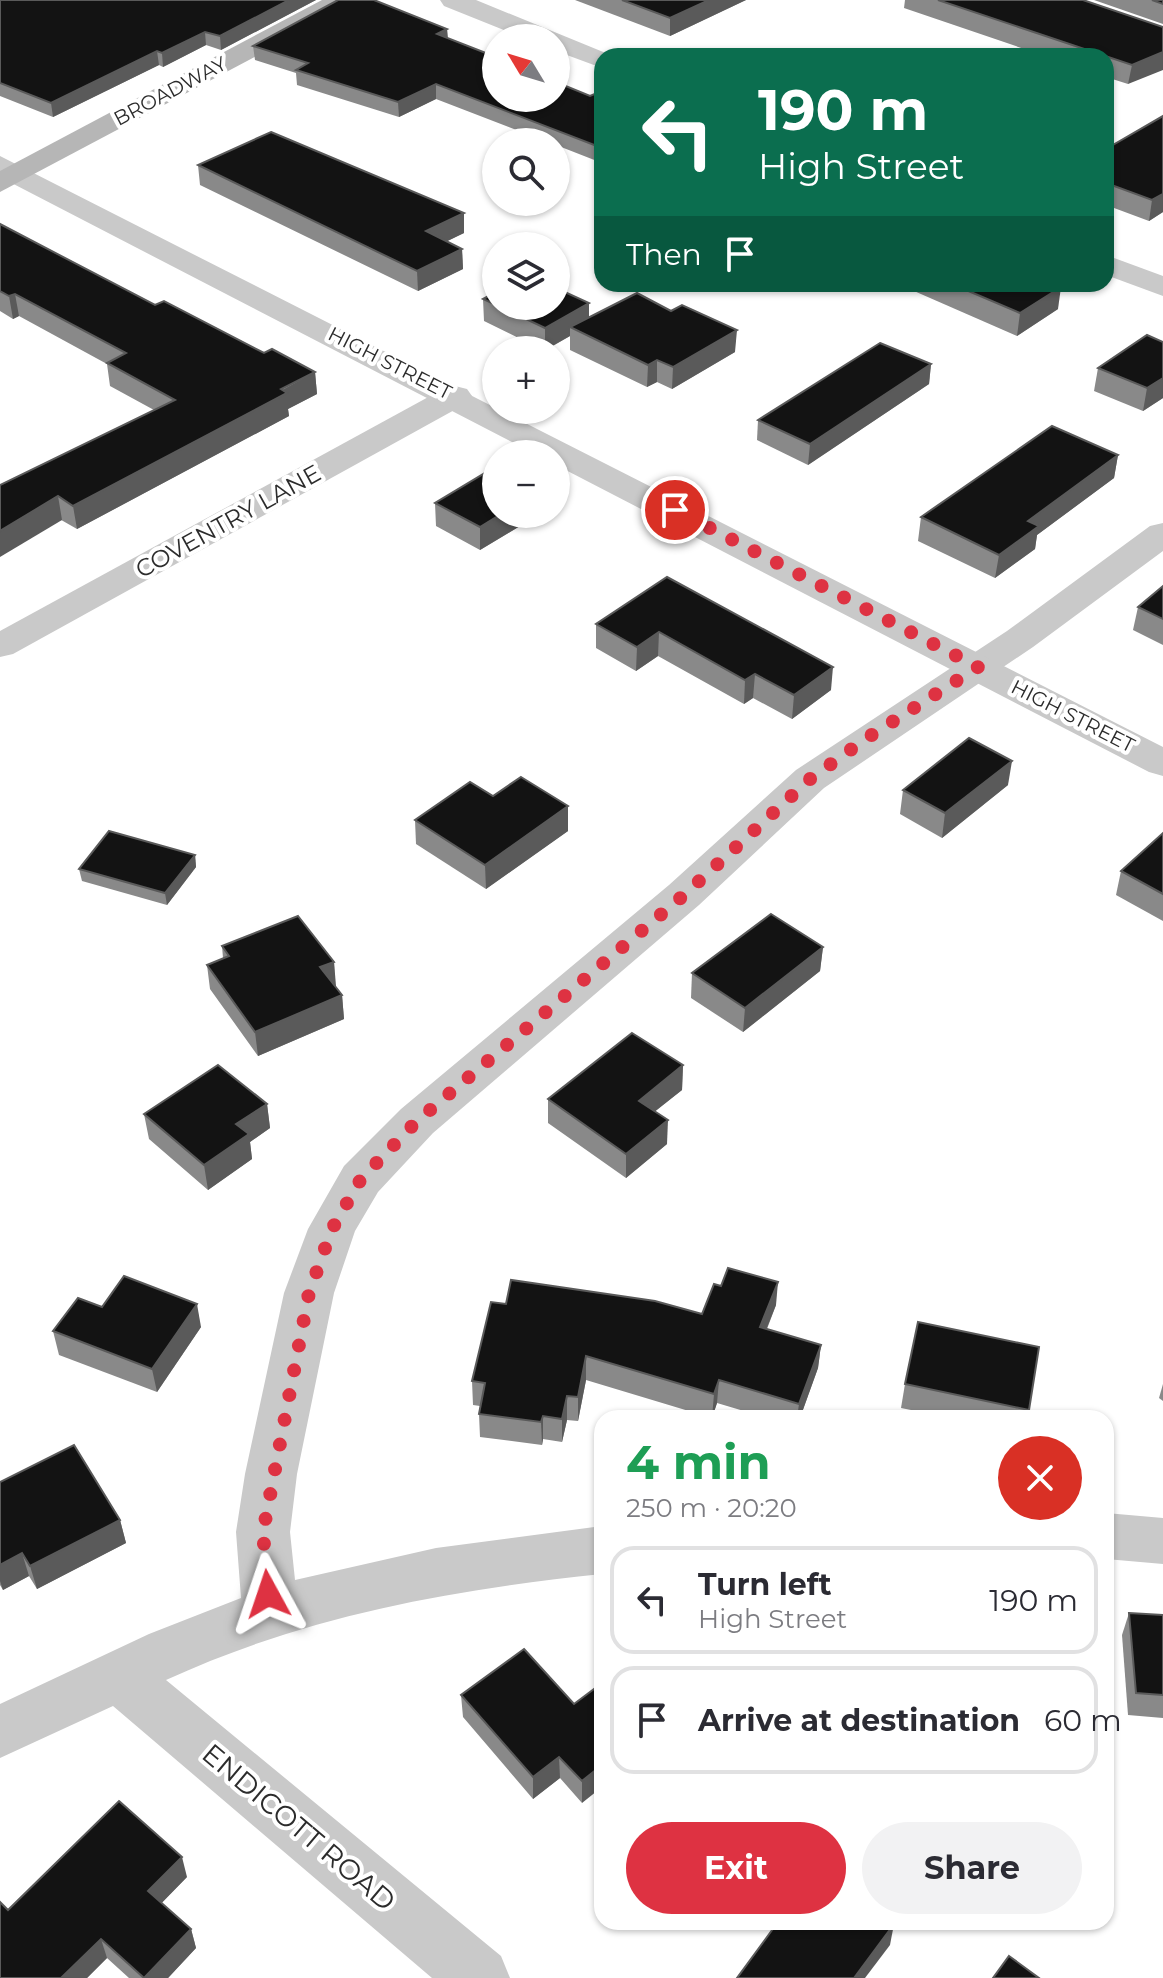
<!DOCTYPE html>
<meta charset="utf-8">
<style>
:root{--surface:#fff;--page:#f2f2f3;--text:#2b2b33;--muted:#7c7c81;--line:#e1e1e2;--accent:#de3242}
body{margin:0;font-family:Montserrat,sans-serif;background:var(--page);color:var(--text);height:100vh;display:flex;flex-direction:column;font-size:30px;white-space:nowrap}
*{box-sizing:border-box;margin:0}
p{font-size:26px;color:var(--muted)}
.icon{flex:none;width:44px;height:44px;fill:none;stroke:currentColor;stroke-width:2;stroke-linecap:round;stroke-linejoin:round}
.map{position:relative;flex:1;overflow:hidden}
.details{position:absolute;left:594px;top:1410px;width:520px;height:520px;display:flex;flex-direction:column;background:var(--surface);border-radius:24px;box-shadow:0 2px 6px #0004}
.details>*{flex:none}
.top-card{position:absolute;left:594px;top:48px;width:520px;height:244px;border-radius:24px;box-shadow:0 2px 6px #0004;background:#0b6e4f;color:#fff;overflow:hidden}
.needle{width:52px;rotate:308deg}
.buttons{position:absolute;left:482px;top:24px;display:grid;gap:16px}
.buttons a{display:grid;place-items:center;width:88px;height:88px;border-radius:50%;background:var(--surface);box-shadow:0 2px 6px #0004;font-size:40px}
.pin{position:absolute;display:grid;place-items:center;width:68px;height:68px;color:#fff;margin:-34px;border:4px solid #fff;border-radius:50%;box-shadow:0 2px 8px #0007}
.me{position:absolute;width:88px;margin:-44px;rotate:355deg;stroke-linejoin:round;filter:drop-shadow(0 0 6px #0008)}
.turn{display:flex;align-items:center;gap:28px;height:168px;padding:0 32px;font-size:36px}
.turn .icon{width:104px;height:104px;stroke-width:2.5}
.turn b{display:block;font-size:56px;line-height:68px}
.then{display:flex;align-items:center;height:76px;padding:0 32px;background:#0003;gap:16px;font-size:30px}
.round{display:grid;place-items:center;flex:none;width:84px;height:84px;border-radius:42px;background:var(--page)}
.headline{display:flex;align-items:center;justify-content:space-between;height:136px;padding:0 32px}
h1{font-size:48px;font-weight:700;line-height:60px;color:#1e9e55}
.action{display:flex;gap:16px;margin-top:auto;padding:16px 32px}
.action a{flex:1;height:92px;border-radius:48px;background:var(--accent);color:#fff;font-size:32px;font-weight:700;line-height:92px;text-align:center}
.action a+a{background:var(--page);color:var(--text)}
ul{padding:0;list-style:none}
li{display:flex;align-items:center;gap:24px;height:108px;margin:0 16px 12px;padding:0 16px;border:4px solid var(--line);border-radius:24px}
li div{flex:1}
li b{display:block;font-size:30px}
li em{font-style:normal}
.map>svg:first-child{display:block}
</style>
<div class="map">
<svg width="1163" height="1978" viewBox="0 0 1163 1978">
<rect width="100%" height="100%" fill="#fff"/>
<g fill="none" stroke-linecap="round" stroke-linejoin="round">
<!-- minor -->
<g fill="#c9c9c9" fill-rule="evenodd">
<polygon points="440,0 476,0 613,56 602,56 602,68 556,51 556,38 524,38 444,6"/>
<polygon points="1106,255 1163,276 1163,296 1106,275"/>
<polygon points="455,386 467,389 472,396 467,403 13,654 0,657 0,631 443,389"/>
<path d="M1163,523V551L1033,647L824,788L699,905L433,1133L378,1192L355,1231L334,1293L297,1474L290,1532L295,1580L436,1548L602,1526V1574C450,1590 305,1616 166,1680L501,1956L510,1978H432L113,1706L0,1758V1704L149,1634L241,1598L236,1532L245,1474L284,1293L308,1229L344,1166L401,1109L669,885L796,770L1007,631L1150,526Z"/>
<polygon points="1106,1513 1163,1518 1163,1564 1106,1559"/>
</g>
<!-- tertiary -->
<polygon fill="#c9c9c9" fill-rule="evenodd" points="0,156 1163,747 1163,776 1149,772 556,465 556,454 535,454 0,177"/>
<!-- secondary -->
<polygon fill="#b6b6b6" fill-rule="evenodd" points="322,0 355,0 351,6 0,192 0,171"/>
</g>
<!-- wall -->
<g fill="#898989">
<polygon points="0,0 316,0 221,50 206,45 163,67 159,65 53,117 0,96"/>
<polygon points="575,0 746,0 670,36"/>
<polygon points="905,0 1083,0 1163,27 1128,84 1106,77 1106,56 1045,56 904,8"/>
<polygon points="1094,0 1163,0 1163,24"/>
<polygon points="447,29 448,38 590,96 602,95 602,163 556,145 556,142 548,142 436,99 399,117 297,85 296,73 255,60 253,46"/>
<polygon points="1163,116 1163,212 1149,221 1106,205 1106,149"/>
<polygon points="198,165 464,233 447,241 462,249 463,269 418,291 200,185"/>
<polygon points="0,224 155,305 264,353 315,372 317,394 288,409 289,416 77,529 0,485 154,410 110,386 107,364 19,316 13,319 0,311"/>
<polygon points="898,284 1055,284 1058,309 1017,336"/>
<polygon points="496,292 496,306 556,306 589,318 735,352 672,389 657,382 647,387 570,350 570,336 546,350 543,350 484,321 483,299"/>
<polygon points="1163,342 1163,398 1143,411 1094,391 1098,368"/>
<polygon points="931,364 929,384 808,465 757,440 758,420"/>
<polygon points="1118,455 1114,478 1037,535 1035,549 995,578 918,541 921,517"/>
<polygon points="435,503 496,514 530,514 530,520 480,550 436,526"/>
<polygon points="667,577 831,690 792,719 753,698 744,704 658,656 636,671 596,648 596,624"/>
<polygon points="1163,586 1163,645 1133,630 1138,607"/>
<polygon points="1008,785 942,838 900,814 903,790"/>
<polygon points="415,820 568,831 486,889 416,844"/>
<polygon points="1163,833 1163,921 1116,895 1121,871"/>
<polygon points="195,855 196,867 167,905 82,881 79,869"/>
<polygon points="222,946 334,962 335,986 342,995 344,1019 258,1056 210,989 207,965 223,958"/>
<polygon points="823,947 820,971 743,1032 691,998 692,973"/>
<polygon points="683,1065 682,1090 655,1111 667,1144 626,1178 548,1123 548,1099"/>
<polygon points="267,1104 270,1128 250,1142 252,1159 208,1190 149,1139 144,1114"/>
<polygon points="506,1304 702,1314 776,1305 767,1329 821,1345 818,1368 800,1418 767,1418 717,1403 712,1418 586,1380 578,1421 567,1420 562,1442 543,1439 542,1445 480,1437 479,1414 480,1406 473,1405 472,1381"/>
<polygon points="102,1307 201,1327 157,1392 59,1355 53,1331"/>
<polygon points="905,1384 1029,1410 1027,1418 951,1418 901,1408"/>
<polygon points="1163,1384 1163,1401 1159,1398"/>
<polygon points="0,1482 120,1520 126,1543 37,1589 29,1576 3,1590 0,1585"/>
<polygon points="1129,1613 1163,1615 1163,1718 1128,1715 1122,1635"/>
<polygon points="602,1683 582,1803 560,1778 533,1799 463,1717 461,1695 574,1704"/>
<polygon points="187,1877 161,1903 191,1929 196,1948 168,1978 129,1978 107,1958 87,1978 0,1978 8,1910"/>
</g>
<!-- shaded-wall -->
<g fill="#5a5a5a">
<polygon points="289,0 316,0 221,50 220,36"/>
<polygon points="709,0 746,0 670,36 670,18"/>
<polygon points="447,29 448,44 437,34"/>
<polygon points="205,32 206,45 163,67 162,53"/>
<polygon points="157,51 159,65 53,117 51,103"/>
<polygon points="1163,52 1163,70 1128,84 1132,65"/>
<polygon points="436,84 436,99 399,117 398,102"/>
<polygon points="1163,194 1163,212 1149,221 1152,200"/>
<polygon points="464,213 464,233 427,251 426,231"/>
<polygon points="462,249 463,269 418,291 417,271"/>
<polygon points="1061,287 1058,309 1017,336 1020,313"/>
<polygon points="15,294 19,316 13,319 9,296"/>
<polygon points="589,303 589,326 570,327 570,336 545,350 545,328"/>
<polygon points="737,330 735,352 672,389 673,367"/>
<polygon points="657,360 657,382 647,387 648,365"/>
<polygon points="931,364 929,384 808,465 810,444"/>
<polygon points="315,372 317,394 288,409 289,416 77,529 73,506"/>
<polygon points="1163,378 1163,398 1143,411 1147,388"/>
<polygon points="1118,455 1114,478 1037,535 1035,549 995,578 999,555 1028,521"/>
<polygon points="58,496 62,520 0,557 0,531"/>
<polygon points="501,514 530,514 530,520 480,550 480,527"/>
<polygon points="659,632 658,656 636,671 637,647"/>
<polygon points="833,667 831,690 792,719 794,695"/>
<polygon points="755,674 753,698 744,704 745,680"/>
<polygon points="1012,761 1008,785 942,838 945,813"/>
<polygon points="568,806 568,831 486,889 485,865"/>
<polygon points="195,855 196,867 167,905 165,893"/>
<polygon points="823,947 820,971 743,1032 745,1008"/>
<polygon points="334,962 336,986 323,991 320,967"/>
<polygon points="342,995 344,1019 258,1056 255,1032"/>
<polygon points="683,1065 682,1090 638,1125 639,1101"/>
<polygon points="267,1104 270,1128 250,1142 252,1159 208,1190 204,1165 236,1124"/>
<polygon points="668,1120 667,1144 626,1178 626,1154"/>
<polygon points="778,1282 776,1305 758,1350 760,1327"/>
<polygon points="197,1304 201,1327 157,1392 152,1369"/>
<polygon points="821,1345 818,1368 800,1418 797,1418 799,1404"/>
<polygon points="586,1356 586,1380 578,1421 578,1397"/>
<polygon points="719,1380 717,1403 712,1418 714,1394"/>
<polygon points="567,1396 567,1420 562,1442 562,1419"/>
<polygon points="543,1416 543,1439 542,1445 541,1422"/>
<polygon points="120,1520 126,1543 37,1589 30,1566"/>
<polygon points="22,1553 29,1576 3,1590 0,1581 0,1565"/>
<polygon points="559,1757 560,1778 533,1799 533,1777"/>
<polygon points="602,1765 602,1787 582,1803 582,1781"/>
<polygon points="182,1857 187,1877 154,1911 148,1891"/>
<polygon points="894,1924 890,1945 865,1978 854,1978"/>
<polygon points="191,1929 196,1948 168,1978 144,1978"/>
<polygon points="101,1939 107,1958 87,1978 61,1978"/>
</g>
<!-- building -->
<g fill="#131313" stroke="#5a5a5a" stroke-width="2">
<polygon points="0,0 289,0 220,36 205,32 162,53 157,51 51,103 0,83"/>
<polygon points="338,0 374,0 447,29 437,34 496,57 496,98 556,98 556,82 590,96 597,93 602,95 602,148 436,84 398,102 296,70 308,63 253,46"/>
<polygon points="622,0 709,0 670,18"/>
<polygon points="938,0 1083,0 1163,27 1163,52 1132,65"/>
<polygon points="1152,0 1163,0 1163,4"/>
<polygon points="1163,116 1163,194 1152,200 1106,183 1106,149"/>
<polygon points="271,132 464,213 426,231 462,249 417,271 198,165"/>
<polygon points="0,224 155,305 164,301 264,353 272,349 315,372 281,389 287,393 73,506 58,496 0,531 0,485 175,400 107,363 126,353 15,294 9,296 0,291"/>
<polygon points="952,284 1055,284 1061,287 1020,313"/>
<polygon points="556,288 589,303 545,328 499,306 556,306"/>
<polygon points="496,292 496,305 483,299"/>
<polygon points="637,293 671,311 682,305 737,330 673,367 657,360 648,365 570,327"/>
<polygon points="1147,335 1163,342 1163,378 1147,388 1098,368"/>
<polygon points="880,343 931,364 810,444 758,420"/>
<polygon points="1052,426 1118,455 1028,521 1039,526 999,555 921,517"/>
<polygon points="485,473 496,479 496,514 501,514 480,527 435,503"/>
<polygon points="667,577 833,667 794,695 755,674 745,680 659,632 637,647 596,624"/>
<polygon points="1163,586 1163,619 1138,607"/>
<polygon points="969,738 1012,761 945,813 903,790"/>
<polygon points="521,777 568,806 485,865 415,820 470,782 493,796"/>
<polygon points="109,831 195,855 165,893 79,869"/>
<polygon points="1163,833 1163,894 1121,871"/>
<polygon points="771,914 823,947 745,1008 692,973"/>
<polygon points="298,916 334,962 320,967 342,995 255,1032 207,965 229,956 222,946"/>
<polygon points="632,1033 683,1065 639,1101 668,1120 626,1154 548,1099"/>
<polygon points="218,1065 267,1104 236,1124 249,1134 204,1165 144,1114"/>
<polygon points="728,1268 778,1282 760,1327 821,1345 799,1404 719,1380 714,1394 586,1356 578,1397 567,1396 562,1419 543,1416 541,1422 479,1414 485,1383 472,1381 491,1302 506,1304 511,1280 655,1301 702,1314 714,1284 721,1286"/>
<polygon points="124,1276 197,1304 152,1369 53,1331 78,1298 102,1307"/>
<polygon points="918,1322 1039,1347 1029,1410 905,1384"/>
<polygon points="74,1445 120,1520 30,1566 22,1553 0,1565 0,1482"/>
<polygon points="1129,1613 1163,1615 1163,1695 1136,1693"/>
<polygon points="524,1649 574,1704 602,1683 602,1765 582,1781 559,1757 533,1777 461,1695"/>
<polygon points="119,1801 182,1857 148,1891 191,1929 144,1978 101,1939 61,1978 0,1978 0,1902 8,1910"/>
<polygon points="778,1922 891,1922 894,1924 854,1978 737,1978"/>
<polygon points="1009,1956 1039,1978 993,1978"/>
</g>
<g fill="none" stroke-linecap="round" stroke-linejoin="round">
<!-- route -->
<polyline stroke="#de3242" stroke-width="14" stroke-dasharray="0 25.2" points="268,1594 263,1532 309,1293 332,1229 361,1179 417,1121 684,895 810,779 867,738 978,667 675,510"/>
</g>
<g text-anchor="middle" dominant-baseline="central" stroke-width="8" stroke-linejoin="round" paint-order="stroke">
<!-- far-street labels -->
<g font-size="20" fill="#2c2c2c" stroke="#fff">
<text transform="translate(170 91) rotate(-28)">BROADWAY</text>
<text transform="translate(390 363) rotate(27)">HIGH STREET</text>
<text transform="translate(1073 716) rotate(27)">HIGH STREET</text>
</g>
<!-- street labels -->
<g font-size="24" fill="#2c2c2c" stroke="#fff">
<text transform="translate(228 521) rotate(-29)">COVENTRY LANE</text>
</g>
<!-- near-street labels -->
<g font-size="28" fill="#2c2c2c" stroke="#fff">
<text transform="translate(299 1827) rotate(40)">ENDICOTT ROAD</text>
</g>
</g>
</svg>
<div class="buttons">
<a><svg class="needle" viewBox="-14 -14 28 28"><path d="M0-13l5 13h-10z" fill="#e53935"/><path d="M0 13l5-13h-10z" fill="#7c7c81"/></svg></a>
<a><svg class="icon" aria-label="search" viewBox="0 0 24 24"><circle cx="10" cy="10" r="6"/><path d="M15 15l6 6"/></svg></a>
<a><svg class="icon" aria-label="layers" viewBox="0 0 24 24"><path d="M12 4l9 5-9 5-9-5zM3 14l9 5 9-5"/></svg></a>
<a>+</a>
<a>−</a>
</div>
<div class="pin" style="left:675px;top:510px;background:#d93025"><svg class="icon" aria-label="arrive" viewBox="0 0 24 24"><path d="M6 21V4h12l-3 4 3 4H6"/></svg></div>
<svg class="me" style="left:268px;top:1594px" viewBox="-20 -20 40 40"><path d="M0-17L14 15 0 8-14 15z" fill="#de3242" stroke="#fff" stroke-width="4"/></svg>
<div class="top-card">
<div class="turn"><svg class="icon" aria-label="left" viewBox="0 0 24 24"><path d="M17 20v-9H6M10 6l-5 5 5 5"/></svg><div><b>190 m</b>High Street</div></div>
<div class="then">Then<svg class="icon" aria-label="arrive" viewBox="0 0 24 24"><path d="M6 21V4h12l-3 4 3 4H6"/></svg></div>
</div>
<section class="details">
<div class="headline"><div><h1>4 min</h1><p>250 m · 20:20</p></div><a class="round" style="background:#d93025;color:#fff"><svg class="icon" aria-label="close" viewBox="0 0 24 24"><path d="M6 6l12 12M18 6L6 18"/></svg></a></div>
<ul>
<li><svg class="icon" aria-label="left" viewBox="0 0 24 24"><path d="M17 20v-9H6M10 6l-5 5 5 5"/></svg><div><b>Turn left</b><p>High Street</p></div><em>190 m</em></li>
<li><svg class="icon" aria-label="arrive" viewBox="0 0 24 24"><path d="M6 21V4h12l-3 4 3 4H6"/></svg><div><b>Arrive at destination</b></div><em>60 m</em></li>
</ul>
<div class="action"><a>Exit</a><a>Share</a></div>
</section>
</div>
